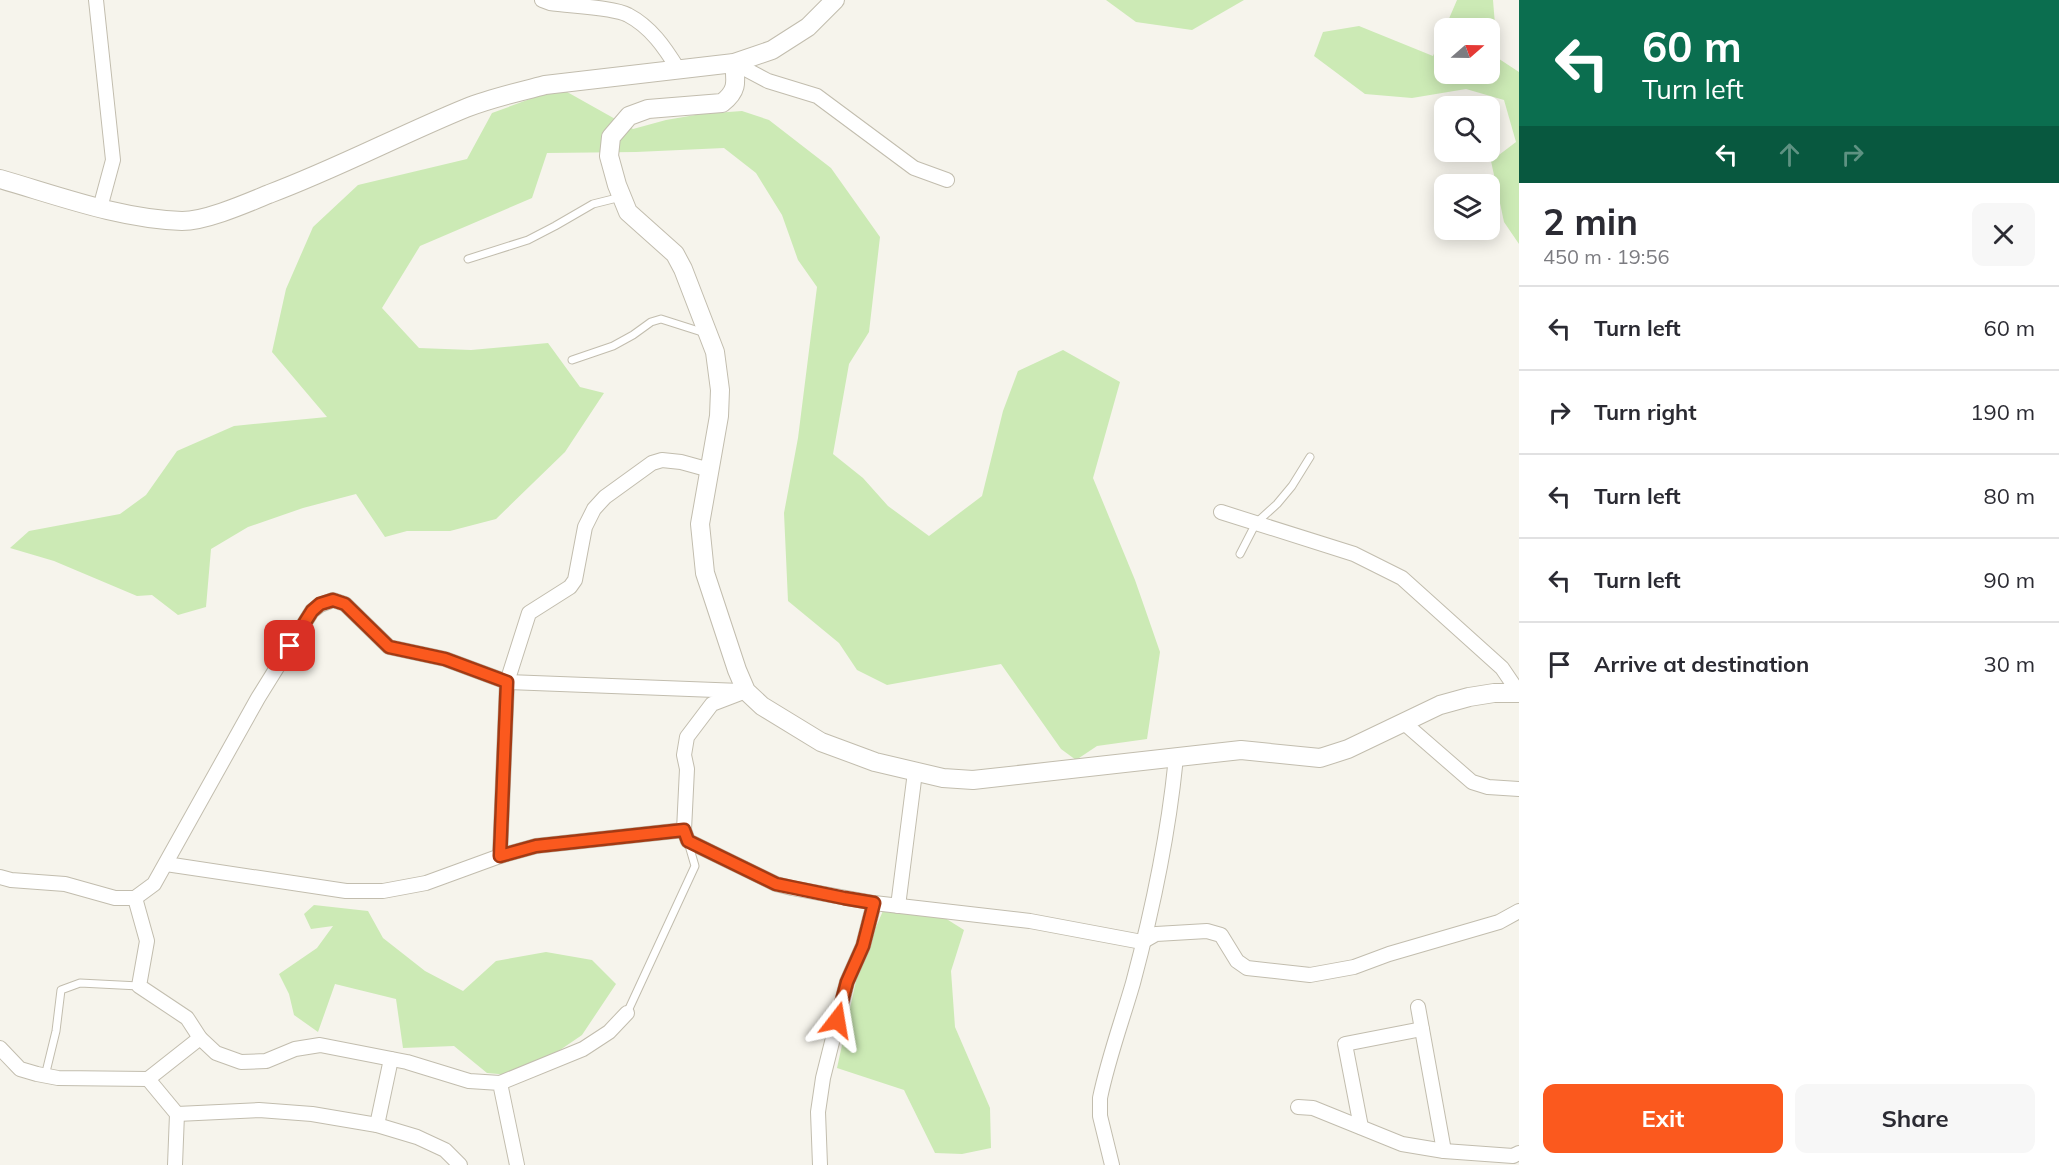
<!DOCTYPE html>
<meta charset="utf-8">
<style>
:root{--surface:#fff;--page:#f7f7f7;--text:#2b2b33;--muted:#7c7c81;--line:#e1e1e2;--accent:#fb591e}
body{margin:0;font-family:Mulish,sans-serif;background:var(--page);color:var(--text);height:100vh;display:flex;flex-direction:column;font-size:22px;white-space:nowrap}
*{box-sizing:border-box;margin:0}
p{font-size:20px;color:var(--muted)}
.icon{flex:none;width:33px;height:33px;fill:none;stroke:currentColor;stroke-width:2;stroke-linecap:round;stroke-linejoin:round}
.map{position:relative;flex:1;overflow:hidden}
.drawer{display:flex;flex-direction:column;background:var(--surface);width:540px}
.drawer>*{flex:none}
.guide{background:#0b6e4f;color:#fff;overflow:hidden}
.needle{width:39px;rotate:70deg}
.tools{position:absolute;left:1434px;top:18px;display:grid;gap:12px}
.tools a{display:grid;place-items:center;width:66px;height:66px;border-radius:12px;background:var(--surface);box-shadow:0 3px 15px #0003;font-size:30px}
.pin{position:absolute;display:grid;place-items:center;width:51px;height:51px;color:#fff;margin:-26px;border-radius:12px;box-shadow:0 3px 9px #0006}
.me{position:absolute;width:66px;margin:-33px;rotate:14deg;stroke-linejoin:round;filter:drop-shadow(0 0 4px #0008)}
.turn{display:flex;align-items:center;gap:21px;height:126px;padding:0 24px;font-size:27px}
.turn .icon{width:78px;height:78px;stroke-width:2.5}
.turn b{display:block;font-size:42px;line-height:51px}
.lanes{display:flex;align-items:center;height:57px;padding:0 24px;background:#0003;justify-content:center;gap:30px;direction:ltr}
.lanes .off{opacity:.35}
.round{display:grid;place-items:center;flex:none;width:63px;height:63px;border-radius:12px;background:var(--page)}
.summary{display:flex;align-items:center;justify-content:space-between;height:102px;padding:0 24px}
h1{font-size:36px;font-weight:700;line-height:45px}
.cta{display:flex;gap:12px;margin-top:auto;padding:12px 24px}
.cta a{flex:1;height:69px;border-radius:12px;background:var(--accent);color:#fff;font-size:24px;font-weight:700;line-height:69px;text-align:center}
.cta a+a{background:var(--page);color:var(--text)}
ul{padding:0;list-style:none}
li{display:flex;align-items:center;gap:18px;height:84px;padding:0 24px;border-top:2px solid var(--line)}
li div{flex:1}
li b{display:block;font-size:22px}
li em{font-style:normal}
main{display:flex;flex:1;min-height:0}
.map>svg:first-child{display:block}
</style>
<main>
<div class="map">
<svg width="1519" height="1165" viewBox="0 0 1519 1165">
<rect width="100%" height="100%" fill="#f6f4ec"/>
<!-- green -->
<g fill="#cceab5">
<polygon points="1106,0 1244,0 1192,30 1136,22"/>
<polygon points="1457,0 1493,0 1495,25 1490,51 1490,28 1445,28"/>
<polygon points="1359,26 1433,56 1444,30 1444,74 1490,74 1490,53 1519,72 1519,244 1504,222 1491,161 1516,142 1504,100 1466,89 1412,98 1365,94 1314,56 1323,32"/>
<polygon points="560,88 633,129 666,120 701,114 742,111 769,120 831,168 880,237 869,332 849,364 833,454 863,478 888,506 929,536 982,496 1003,411 1018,371 1063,350 1120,382 1093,478 1135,580 1160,652 1147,739 1097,746 1076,760 1061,749 1001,664 887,685 857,670 839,643 788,601 784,513 798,438 817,287 798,260 782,215 756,173 724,148 636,152 547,153 532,198 420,246 382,308 419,348 471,350 548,343 580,387 604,393 565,452 496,519 450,531 407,531 385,537 356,494 303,508 248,527 211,549 206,607 178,615 152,595 137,596 54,561 10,548 29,531 120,514 146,495 177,451 234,426 327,417 272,352 286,289 313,227 358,185 467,159 492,113"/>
<polygon points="314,905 368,911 383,938 425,971 463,991 496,961 546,952 592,960 616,984 582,1035 522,1076 487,1073 454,1046 403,1048 396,999 335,984 318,1032 294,1015 289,994 279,974 317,948 333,926 311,929 304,914"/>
<polygon points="885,906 937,913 964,930 951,971 955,1027 990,1108 991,1148 962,1154 935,1153 904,1090 837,1068 859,967"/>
</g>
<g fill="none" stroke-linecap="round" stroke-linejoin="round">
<!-- service casing -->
<g stroke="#c2bdae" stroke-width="9">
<g id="service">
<polyline points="468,259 528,240 555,226 593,204 621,197"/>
<polyline points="572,360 613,346 633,335 651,322 661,319 705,333"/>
<polyline points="1240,554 1256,523 1277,504 1292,486 1310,457"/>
<polyline points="627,1013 695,866 688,842"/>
<polyline points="45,1076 56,1031 61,990 80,983 139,986"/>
</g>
</g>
<!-- minor casing -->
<g stroke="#c2bdae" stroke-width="16">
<g id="minor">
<polyline points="96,0 113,160 100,208"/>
<path d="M542,0L550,3C569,6 614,7 628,15C651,27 665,48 678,69"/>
<polyline points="734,63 768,81 817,96 914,168 947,180"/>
<polyline points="1221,512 1354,554 1402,578 1502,668 1519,693"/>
<polyline points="746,691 712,704 687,737 684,755 687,769 684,830 688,841 776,884 792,888 874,903 1030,921 1142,942 1156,934 1207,931 1221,935 1237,961 1247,968 1310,975 1354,967 1389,954 1499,922 1519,911"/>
<polyline points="1403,722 1472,782 1488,787 1519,789"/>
<polyline points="500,856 507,682 529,613 570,587 575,580 585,527 594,509 605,497 652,463 662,460 681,462 710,470"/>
<polyline points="166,864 346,891 383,891 426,883 500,856 536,846 684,830"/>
<polyline points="0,877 11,880 65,884 115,898 135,898 154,884 258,698 312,611 320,605 333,600 345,604 389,647 445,659 507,682 741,691"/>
<polyline points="135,898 147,941 139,986 187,1018 200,1038 216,1053 241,1062 266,1061 295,1049 320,1045 407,1062 469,1081 500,1083 517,1165"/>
<polyline points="898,906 915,772"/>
<polyline points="1418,1007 1444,1151"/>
<polyline points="0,1048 20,1069 37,1074 58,1078 148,1079 200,1038"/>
<polyline points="148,1079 177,1114 175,1165"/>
<polyline points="500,1083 583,1049 609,1032 627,1013"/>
<polyline points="1298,1107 1313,1108 1402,1144 1444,1151 1513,1156 1519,1153"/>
<polyline points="177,1114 259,1110 312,1114 377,1125 417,1137 445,1150 460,1165"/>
<polyline points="377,1125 391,1059"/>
<polyline points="1361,1127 1345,1044 1422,1029"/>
<polyline points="820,1165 818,1112 823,1078 847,982 863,946 874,903"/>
<path d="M1112,1165L1100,1116V1098C1108,1059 1122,1021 1133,983C1152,912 1169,830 1176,757"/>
</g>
</g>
<!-- tertiary casing -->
<g stroke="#c2bdae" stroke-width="20">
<g id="tertiary">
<path d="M734,63C736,82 738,91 722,103L648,109L629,116L611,137L609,156L617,185L628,212L675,254L683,269L715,352L720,390L719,416L700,524L705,573L737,670L746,691L762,706L821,742L875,762L943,778L973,780L1241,750L1320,758L1348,749L1440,705L1469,697L1494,693H1519"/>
<path d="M0,179C59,196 120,219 182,221C206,221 247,203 269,194C336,169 400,135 466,108C491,98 519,92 545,85L734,63L772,50L808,27L835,0"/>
</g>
</g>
<!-- service -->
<use href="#service" stroke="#fff" stroke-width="7"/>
<!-- minor -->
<use href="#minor" stroke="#fff" stroke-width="14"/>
<!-- tertiary -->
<use href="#tertiary" stroke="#fff" stroke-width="18"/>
</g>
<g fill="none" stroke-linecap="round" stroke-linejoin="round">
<!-- route casing -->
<g stroke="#a33a14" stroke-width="15">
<polyline id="route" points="290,646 312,611 320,604 333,600 345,604 389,647 445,659 507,682 500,856 536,846 684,830 688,841 776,884 844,898 874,903 863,946 847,982 837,1020"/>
</g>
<!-- route -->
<use href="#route" stroke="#fb591e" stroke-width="10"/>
</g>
</svg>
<div class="tools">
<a><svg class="needle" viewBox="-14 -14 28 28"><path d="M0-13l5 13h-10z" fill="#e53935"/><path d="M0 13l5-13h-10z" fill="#7c7c81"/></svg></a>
<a><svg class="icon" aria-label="search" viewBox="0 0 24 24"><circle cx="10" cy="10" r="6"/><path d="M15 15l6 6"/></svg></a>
<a><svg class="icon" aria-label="layers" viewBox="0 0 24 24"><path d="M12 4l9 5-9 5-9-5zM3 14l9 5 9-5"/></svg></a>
</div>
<div class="pin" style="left:290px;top:646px;background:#d93025"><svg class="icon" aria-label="arrive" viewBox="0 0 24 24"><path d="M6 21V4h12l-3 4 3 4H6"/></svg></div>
<svg class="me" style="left:837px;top:1020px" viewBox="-20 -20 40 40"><path d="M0-17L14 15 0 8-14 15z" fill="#fb591e" stroke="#fff" stroke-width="4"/></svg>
</div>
<section class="drawer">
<div class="guide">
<div class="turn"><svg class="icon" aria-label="left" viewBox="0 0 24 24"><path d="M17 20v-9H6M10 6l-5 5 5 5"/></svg><div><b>60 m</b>Turn left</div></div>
<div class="lanes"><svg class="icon" aria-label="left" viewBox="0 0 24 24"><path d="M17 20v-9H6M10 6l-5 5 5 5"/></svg><svg class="icon off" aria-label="ahead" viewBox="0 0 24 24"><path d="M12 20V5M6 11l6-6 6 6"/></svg><svg class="icon off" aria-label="right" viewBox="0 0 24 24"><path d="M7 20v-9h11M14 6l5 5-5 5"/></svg></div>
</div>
<div class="summary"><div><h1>2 min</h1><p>450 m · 19:56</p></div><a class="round"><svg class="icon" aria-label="close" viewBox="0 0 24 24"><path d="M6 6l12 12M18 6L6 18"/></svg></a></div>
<ul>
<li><svg class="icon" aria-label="left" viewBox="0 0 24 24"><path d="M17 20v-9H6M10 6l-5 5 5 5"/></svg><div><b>Turn left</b></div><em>60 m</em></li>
<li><svg class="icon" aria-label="right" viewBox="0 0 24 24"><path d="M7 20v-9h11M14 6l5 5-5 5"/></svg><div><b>Turn right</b></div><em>190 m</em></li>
<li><svg class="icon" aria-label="left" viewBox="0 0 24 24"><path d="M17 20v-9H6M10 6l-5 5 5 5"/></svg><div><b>Turn left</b></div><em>80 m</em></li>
<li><svg class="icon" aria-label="left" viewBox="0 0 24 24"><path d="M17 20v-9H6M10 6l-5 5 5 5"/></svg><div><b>Turn left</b></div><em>90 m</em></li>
<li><svg class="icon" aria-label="arrive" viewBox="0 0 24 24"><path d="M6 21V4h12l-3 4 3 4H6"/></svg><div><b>Arrive at destination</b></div><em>30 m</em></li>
</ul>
<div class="cta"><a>Exit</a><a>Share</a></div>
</section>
</main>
